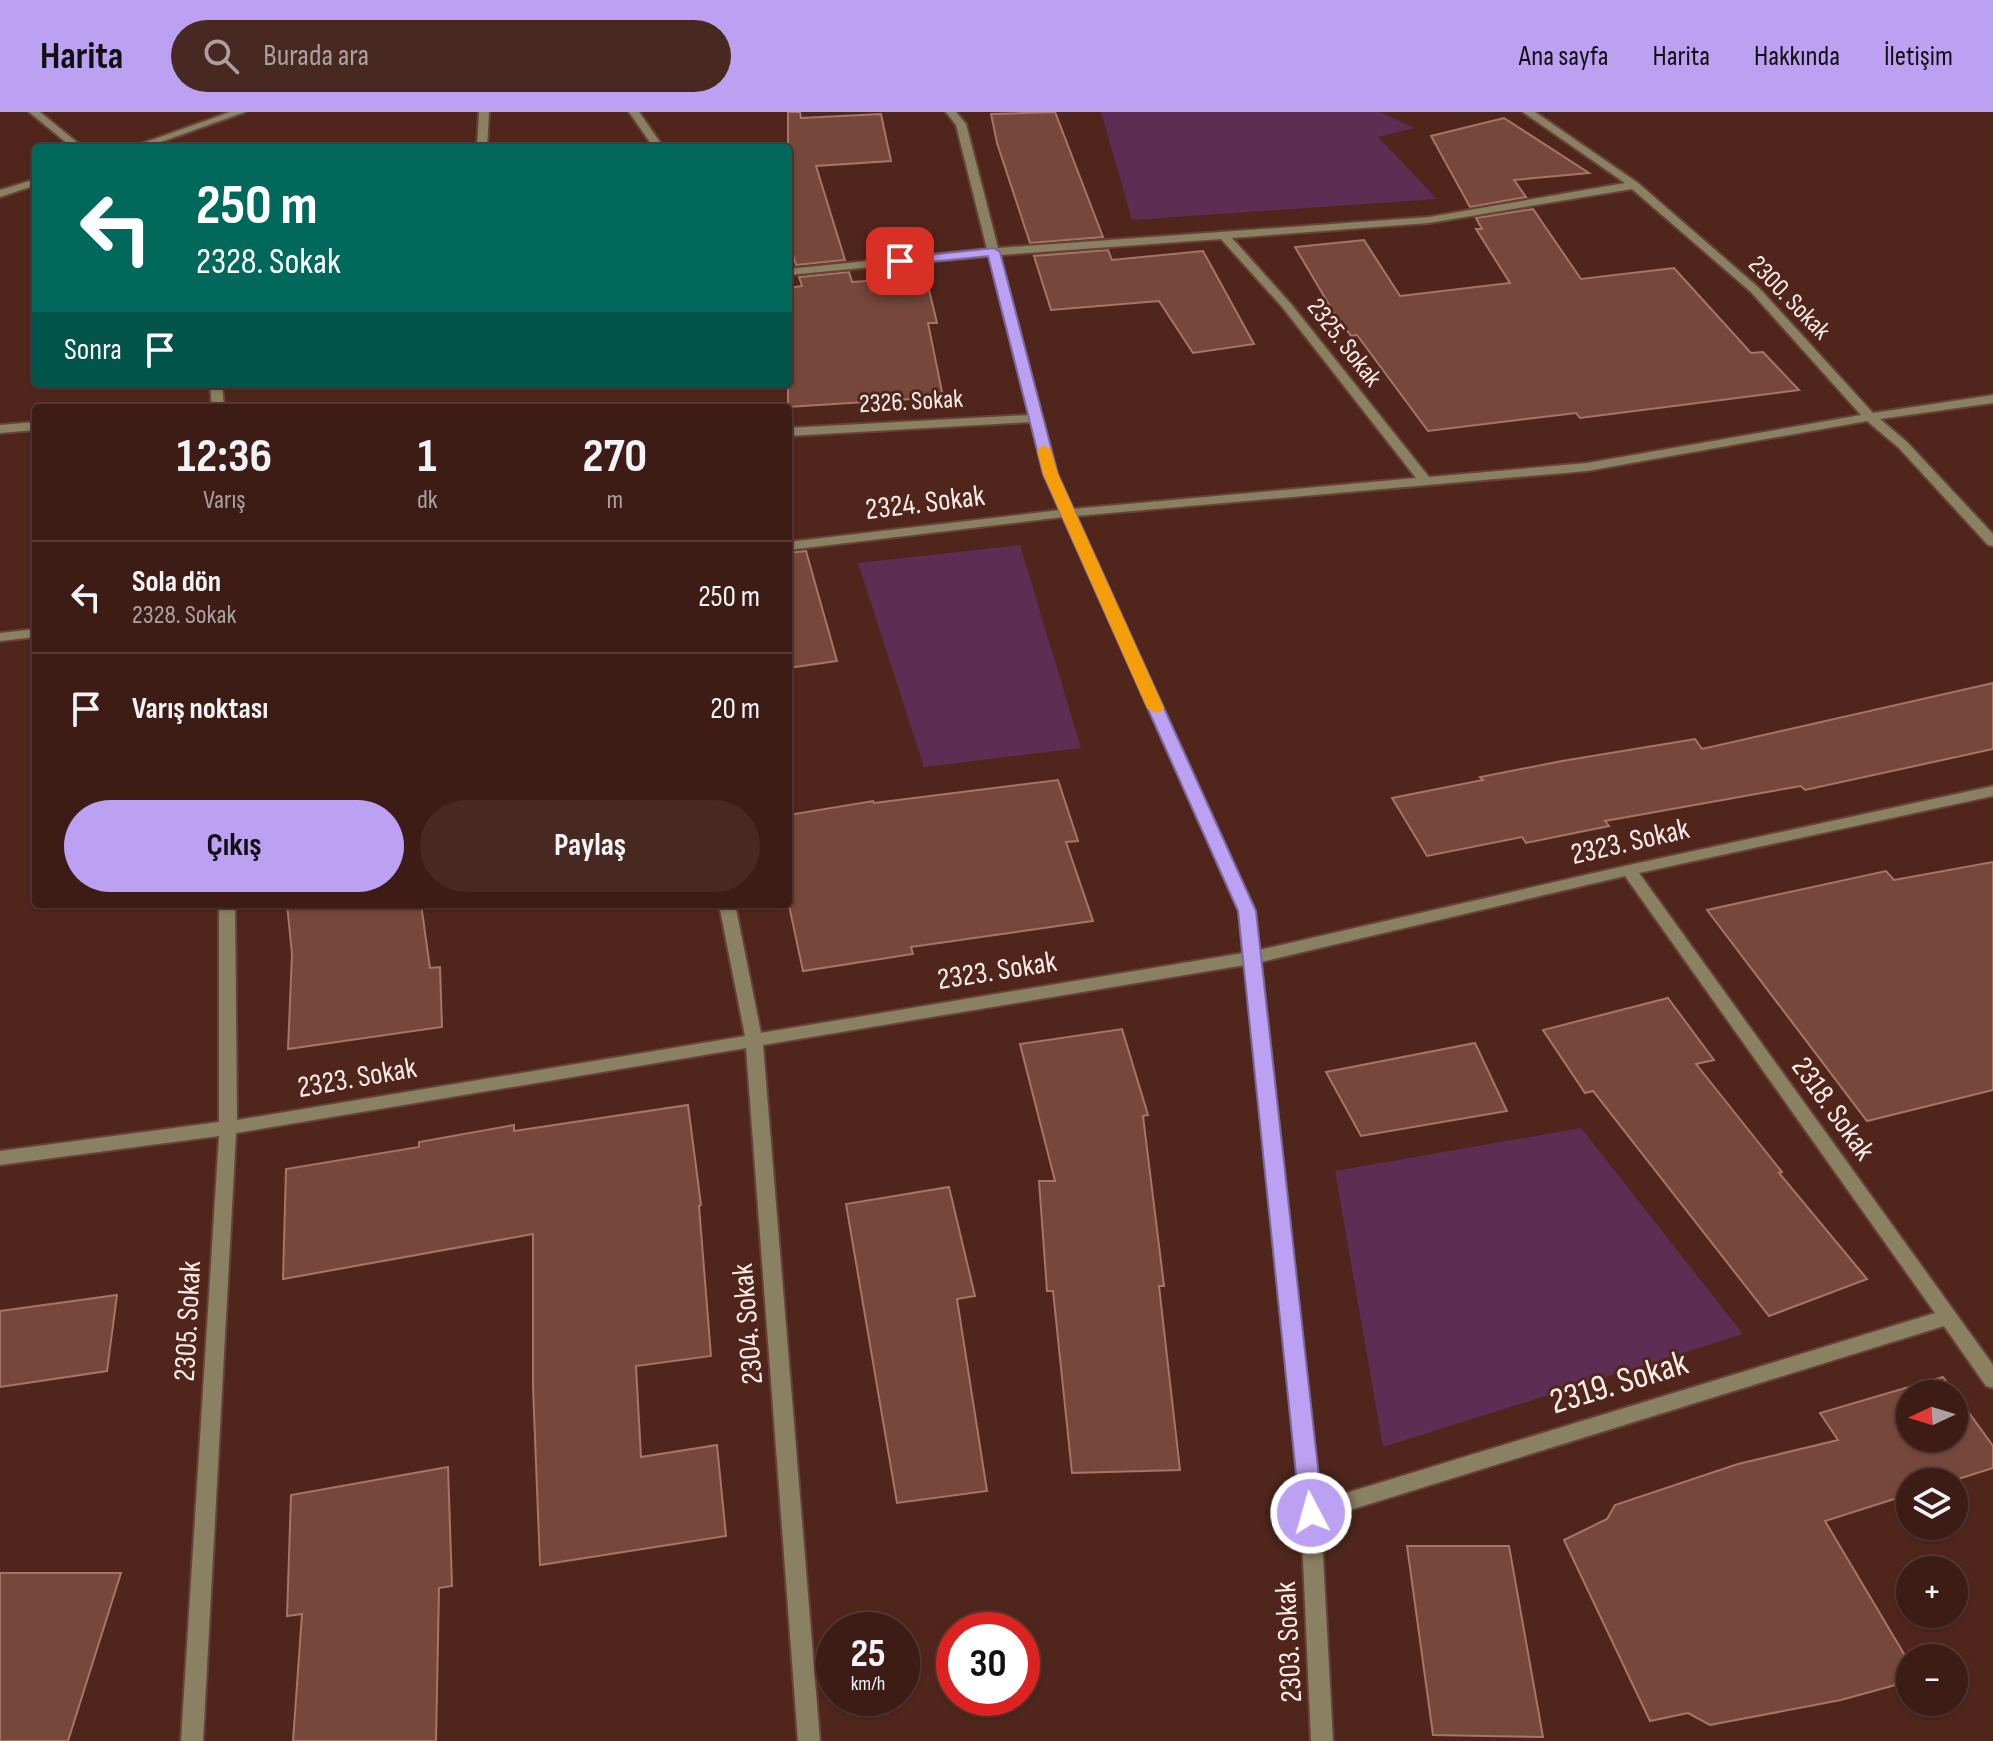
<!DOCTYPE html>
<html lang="tr">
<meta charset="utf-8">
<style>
:root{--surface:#3c1c15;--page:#472922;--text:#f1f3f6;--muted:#aca1a0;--line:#553a34;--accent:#bca0f2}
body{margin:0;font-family:"Sofia Sans Condensed",sans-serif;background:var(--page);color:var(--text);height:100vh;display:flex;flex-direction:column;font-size:30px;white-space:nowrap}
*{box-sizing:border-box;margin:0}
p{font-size:26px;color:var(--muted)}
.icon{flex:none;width:44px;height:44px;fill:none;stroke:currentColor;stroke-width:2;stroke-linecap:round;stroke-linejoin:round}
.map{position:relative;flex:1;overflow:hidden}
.sheet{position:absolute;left:32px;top:292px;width:760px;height:504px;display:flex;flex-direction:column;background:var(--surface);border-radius:8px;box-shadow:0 2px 6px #0004,0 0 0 2px var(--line)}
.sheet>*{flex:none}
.hud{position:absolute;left:32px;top:32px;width:760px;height:244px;border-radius:8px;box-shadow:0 2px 6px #0004,0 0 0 2px var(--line);background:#00695c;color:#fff;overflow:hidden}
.needle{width:52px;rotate:266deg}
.controls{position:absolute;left:1896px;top:1268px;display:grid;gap:16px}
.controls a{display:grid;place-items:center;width:72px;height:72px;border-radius:50%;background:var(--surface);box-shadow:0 2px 6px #0004,0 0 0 2px var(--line);font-size:40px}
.speed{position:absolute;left:816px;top:1500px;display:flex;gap:16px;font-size:40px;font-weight:700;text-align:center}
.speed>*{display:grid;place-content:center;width:104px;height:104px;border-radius:50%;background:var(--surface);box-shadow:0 2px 6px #0004,0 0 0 2px var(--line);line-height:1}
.speed small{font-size:20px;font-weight:400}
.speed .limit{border:12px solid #d22;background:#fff;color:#111}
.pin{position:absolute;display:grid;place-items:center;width:68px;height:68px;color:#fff;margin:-34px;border-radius:16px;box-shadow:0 4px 12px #0006}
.me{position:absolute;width:88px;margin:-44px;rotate:354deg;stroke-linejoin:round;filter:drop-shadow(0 0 6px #0008)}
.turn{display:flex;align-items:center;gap:28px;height:168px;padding:0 32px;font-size:36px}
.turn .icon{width:104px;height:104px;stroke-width:2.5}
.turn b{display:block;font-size:56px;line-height:68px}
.then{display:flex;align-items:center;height:76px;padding:0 32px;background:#0003;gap:16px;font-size:30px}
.eta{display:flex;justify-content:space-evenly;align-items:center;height:136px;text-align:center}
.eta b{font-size:48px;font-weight:700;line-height:56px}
.button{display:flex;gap:16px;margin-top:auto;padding:16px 32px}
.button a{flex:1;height:92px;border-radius:48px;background:var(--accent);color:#111;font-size:32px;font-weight:700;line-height:92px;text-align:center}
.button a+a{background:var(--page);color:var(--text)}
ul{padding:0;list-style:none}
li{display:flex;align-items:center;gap:24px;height:112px;padding:0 32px;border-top:2px solid var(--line)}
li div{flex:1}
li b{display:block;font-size:30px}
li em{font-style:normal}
header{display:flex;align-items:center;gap:48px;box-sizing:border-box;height:112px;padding:0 40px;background:var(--accent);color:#111}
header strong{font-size:38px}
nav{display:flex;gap:44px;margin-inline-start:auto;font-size:28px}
.search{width:560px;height:72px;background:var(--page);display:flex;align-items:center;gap:20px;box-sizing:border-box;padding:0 28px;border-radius:44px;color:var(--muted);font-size:30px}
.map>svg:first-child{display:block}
</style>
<header>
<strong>Harita</strong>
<div class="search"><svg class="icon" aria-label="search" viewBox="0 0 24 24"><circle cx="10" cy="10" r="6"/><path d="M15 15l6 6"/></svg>Burada ara</div>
<nav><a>Ana sayfa</a><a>Harita</a><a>Hakkında</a><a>İletişim</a></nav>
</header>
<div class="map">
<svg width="1993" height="1629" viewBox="0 0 1993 1629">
<rect width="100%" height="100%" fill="#50261c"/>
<!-- green -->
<g fill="#5e2d54">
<polygon points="1101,0 1381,0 1414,16 1378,25 1437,87 1132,108"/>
<polygon points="1020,433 1081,636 924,655 858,451"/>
<polygon points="1581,1016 1743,1222 1383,1335 1335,1059"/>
</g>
<!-- building -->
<g fill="#76483c" stroke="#a67568" stroke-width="2" fill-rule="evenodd">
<polygon points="788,0 800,0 801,6 881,2 891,49 816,54 845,148 796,153 788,124"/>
<polygon points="1055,0 1103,125 1030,131 997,31 991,2"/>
<polygon points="1504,6 1589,61 1514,68 1526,85 1470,95 1431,24"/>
<polygon points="1533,97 1581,167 1674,156 1751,241 1763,240 1799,278 1580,306 1576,301 1428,319 1357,223 1351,224 1347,218 1344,218 1295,135 1364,128 1400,184 1510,171 1476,117 1482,117 1476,106"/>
<polygon points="1108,138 1112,148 1203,139 1254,232 1193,241 1159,189 1051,198 1034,144"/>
<polygon points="849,160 852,170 926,165 937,211 928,211 943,285 788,295 788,176 802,174 799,165"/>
<polygon points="806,439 837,549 788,556 788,441"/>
<polygon points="1993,571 1993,637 1805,678 1801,674 1605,709 1609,714 1526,731 1522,725 1427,744 1392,686 1483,668 1480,665 1562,649 1695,627 1702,637"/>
<polygon points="1058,668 1078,729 1066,730 1093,809 911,835 913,842 803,859 788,789 788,703 873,689 874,691"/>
<polygon points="1993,750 1993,978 1867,1009 1707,798 1886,759 1894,768"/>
<polygon points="287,792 421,792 430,856 440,855 442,915 288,937 292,842"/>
<polygon points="1668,886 1714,948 1696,952 1782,1060 1779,1061 1867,1167 1769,1204 1593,979 1585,981 1543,918"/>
<polygon points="1122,917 1148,1003 1143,1004 1164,1174 1159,1174 1180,1358 1072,1361 1053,1179 1047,1179 1039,1069 1055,1069 1020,932"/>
<polygon points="1475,931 1507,999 1361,1024 1326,960"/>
<polygon points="688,993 701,1093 699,1094 711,1244 636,1254 641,1345 717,1333 726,1424 540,1453 533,1275 533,1122 283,1167 286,1057 419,1035 419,1030 514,1013 514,1019"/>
<polygon points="949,1075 975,1184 957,1187 987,1379 897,1391 846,1092"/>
<polygon points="117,1183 107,1259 0,1275 0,1199"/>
<path d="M1943,1265L1993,1334V1356L1949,1370H1910V1382L1825,1409L1910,1552V1569L1841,1588L1710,1613L1688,1601L1650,1609L1564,1428L1607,1407L1615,1393L1738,1352L1838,1328L1820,1301ZM1910,1282H1954V1326H1910Z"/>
<polygon points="448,1355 452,1474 439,1476 436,1629 293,1629 302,1502 287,1504 291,1383"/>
<polygon points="1407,1434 1509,1434 1543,1625 1433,1623"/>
<polygon points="0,1461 121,1461 68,1629 0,1629"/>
</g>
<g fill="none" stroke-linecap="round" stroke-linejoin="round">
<!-- street casing -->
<g stroke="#684239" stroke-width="4">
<g id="street">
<polygon points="29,0 40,0 84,36 73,36"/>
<polygon points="230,0 245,0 144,36 129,36"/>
<polygon points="479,0 489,0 487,36 477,36"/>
<polygon points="629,0 639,0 664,36 654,36"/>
<path d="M946,0H956L966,12L998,136L1429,105L1625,71L1523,0H1535L1638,71L1759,176L1873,301L1993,283V291L1880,307L1907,330L1993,422V434L1988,433L1899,336L1867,309L1587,359L1076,404L1255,799L1259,838L1629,753L1993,674V684L1639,761L1993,1253V1276L1986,1274L1944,1214L1321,1407L1333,1629H1311L1301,1401L1245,853L763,933L820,1629H798L746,936L236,1021L203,1629H181L219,1024L0,1053V1039L219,1010V792H235L237,1008L745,924L719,792H735L761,921L1243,841L1239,799L1063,405L788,438V430L1060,398L1044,362L1031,310L788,324V316L1029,303L989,144L788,163V157L987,137L956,13ZM1632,77L1751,180L1861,303L1587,351L1429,365L1291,192L1232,126L1429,111ZM1221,127L1283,196L1416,366L1072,397L1056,362L1000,143ZM1625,764L1935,1201L1320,1389L1261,850Z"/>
<polygon points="36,67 36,73 0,85 0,78"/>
<polygon points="210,272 222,272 224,296 212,296"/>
<polygon points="36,310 36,318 0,321 0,313"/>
<polygon points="36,517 36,525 0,529 0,521"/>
</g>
</g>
<!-- street -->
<use href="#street" fill="#898161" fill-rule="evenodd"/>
</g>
<!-- route -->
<polygon fill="#bca0f2" stroke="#7a689d" stroke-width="2" points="994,136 1000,140 1058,362 1256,799 1323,1401 1320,1409 1311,1412 1303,1409 1300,1401 1238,799 1043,362 988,144 900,153 893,149 900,146"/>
<!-- slow -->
<polygon fill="#f59e0b" points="1044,333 1051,338 1058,362 1164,596 1161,600 1156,601 1147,596 1043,362 1037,338"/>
<g text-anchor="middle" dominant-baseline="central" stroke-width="6" stroke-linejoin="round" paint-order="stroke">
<!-- far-street labels -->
<g font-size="26" fill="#feece8" stroke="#50261c">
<text transform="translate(1789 186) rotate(46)">2300. Sokak</text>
<text transform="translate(1344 231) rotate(52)">2325. Sokak</text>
<text transform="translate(911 290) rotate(-3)">2326. Sokak</text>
</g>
<!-- street labels -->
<g font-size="30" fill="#feece8" stroke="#50261c">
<text transform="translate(925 391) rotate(-7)">2324. Sokak</text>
<text transform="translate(1630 730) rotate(-13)">2323. Sokak</text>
<text transform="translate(997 859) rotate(-9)">2323. Sokak</text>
<text transform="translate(357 966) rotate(-10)">2323. Sokak</text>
<text transform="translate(1833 997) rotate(54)">2318. Sokak</text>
<text transform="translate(188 1209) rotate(-87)">2305. Sokak</text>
<text transform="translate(748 1212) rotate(-95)">2304. Sokak</text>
<text transform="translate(1289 1530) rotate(-93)">2303. Sokak</text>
</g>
<!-- near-street labels -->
<g font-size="36" fill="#feece8" stroke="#50261c">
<text transform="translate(1619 1271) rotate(-17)">2319. Sokak</text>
</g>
</g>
</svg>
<div class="controls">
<a><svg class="needle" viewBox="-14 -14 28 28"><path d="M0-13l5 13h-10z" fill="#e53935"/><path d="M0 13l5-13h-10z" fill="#aca1a0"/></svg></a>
<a><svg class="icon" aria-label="layers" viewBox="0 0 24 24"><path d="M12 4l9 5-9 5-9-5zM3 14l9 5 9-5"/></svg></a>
<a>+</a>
<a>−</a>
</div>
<div class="speed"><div>25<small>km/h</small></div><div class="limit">30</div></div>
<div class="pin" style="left:900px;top:149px;background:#d93025"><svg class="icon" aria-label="arrive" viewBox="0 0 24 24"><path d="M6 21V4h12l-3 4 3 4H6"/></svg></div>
<svg class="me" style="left:1311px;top:1401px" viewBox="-20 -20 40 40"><circle r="17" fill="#bca0f2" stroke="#fff" stroke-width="3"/><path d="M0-11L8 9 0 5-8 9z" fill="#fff"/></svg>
<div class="hud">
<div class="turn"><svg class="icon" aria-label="left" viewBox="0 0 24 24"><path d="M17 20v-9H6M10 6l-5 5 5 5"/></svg><div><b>250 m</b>2328. Sokak</div></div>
<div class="then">Sonra<svg class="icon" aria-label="arrive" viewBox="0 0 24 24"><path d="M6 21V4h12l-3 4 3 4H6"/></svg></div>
</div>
<section class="sheet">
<div class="eta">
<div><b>12:36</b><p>Varış</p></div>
<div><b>1</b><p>dk</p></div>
<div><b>270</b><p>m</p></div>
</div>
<ul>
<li><svg class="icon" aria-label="left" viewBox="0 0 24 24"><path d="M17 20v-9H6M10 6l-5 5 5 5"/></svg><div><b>Sola dön</b><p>2328. Sokak</p></div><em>250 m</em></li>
<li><svg class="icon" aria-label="arrive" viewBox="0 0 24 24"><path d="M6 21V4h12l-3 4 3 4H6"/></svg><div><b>Varış noktası</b></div><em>20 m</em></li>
</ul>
<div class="button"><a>Çıkış</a><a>Paylaş</a></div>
</section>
</div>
